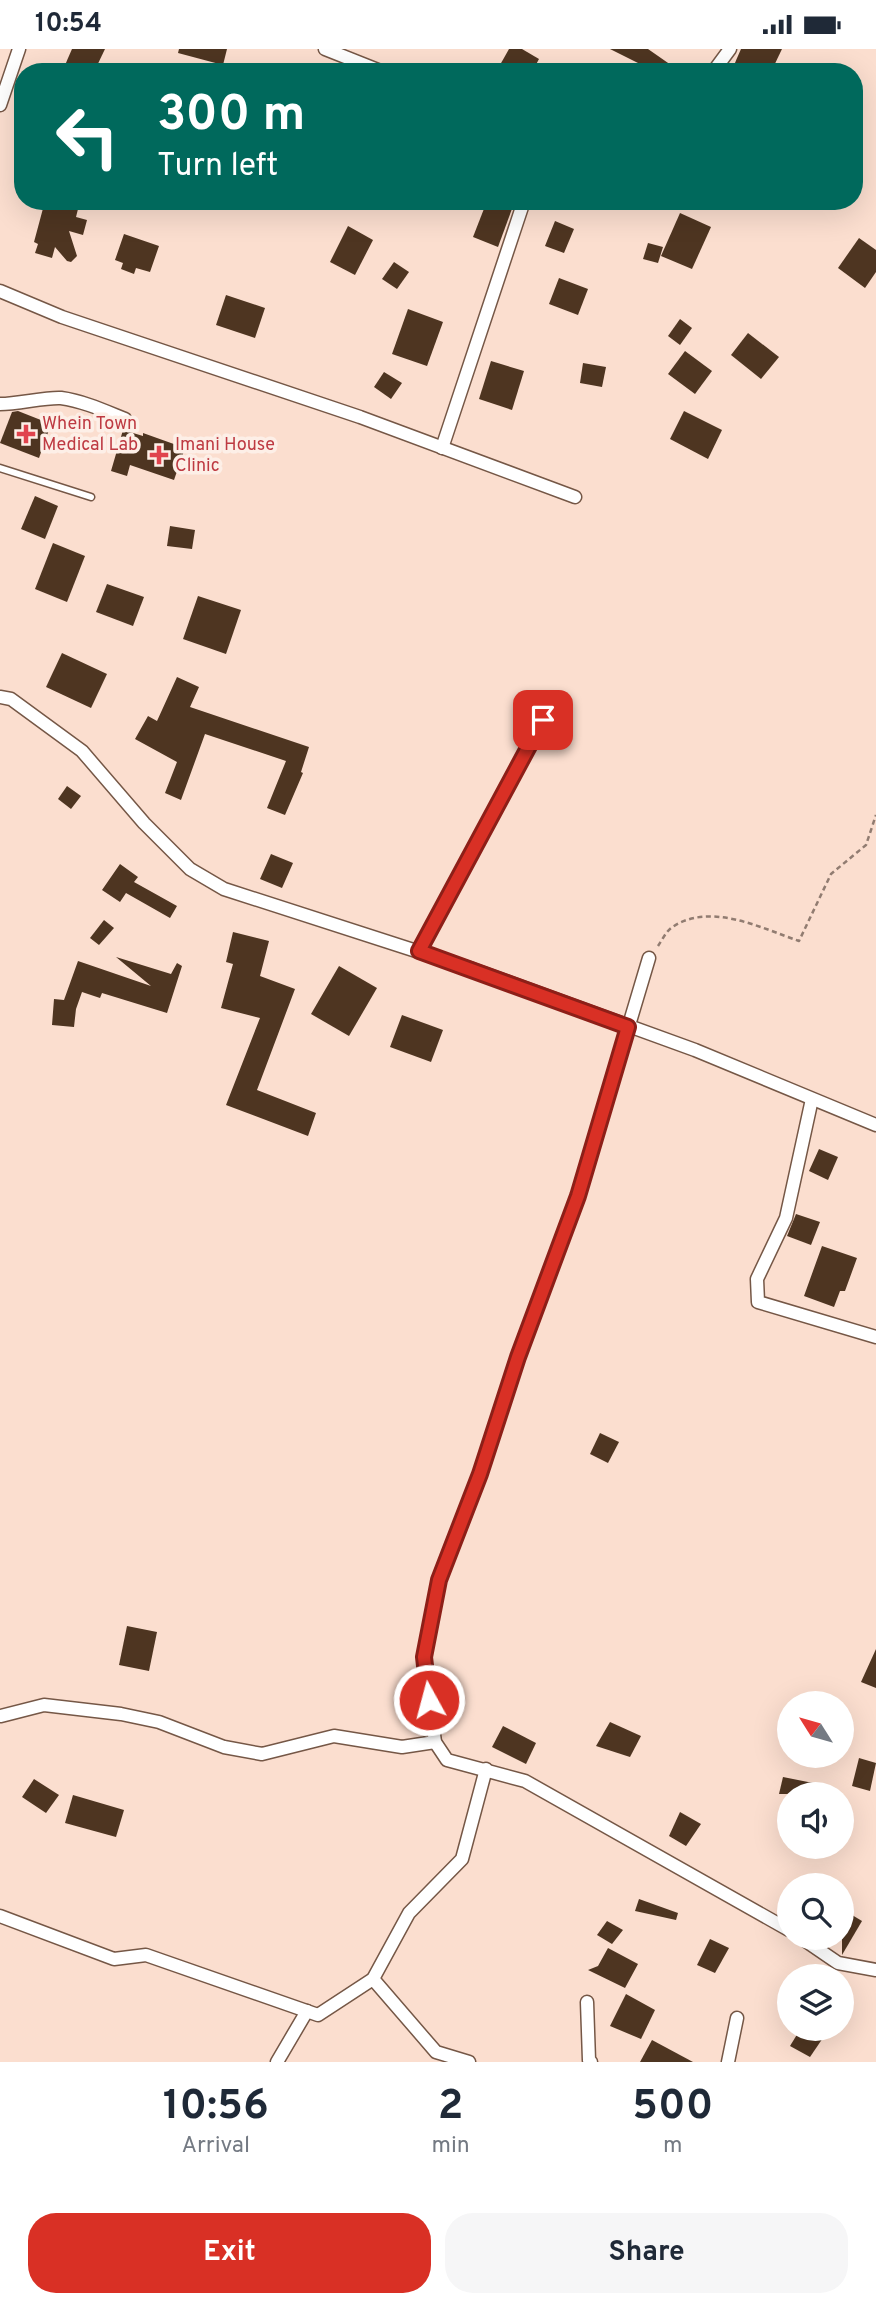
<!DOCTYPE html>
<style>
:root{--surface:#fff;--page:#f6f6f7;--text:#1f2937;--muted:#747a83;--accent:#d93025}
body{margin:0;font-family:Overpass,sans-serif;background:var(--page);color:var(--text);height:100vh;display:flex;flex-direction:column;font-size:26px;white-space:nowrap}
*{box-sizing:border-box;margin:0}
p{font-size:23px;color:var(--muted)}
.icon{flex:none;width:38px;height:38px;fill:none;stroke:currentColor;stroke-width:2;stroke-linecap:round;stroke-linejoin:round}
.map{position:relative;height:2013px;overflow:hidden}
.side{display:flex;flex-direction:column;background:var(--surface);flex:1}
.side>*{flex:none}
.guide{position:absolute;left:14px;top:14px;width:849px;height:147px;border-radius:28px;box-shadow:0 7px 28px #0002;background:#00695c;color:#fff;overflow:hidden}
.needle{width:46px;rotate:307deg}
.controls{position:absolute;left:777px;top:1642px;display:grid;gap:14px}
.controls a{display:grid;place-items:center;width:77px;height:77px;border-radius:50%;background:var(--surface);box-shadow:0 7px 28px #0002;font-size:35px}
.pin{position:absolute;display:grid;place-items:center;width:60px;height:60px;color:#fff;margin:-30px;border-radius:14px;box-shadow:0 4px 10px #0006}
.me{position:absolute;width:77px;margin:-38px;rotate:353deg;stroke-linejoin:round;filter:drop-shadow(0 0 5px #0008)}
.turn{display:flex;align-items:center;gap:24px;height:147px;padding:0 28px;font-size:32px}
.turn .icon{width:91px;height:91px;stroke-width:2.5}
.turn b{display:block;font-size:49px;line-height:60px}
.eta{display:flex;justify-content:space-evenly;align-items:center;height:119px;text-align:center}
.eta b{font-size:42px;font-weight:700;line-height:49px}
.cta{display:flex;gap:14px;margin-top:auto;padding:14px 28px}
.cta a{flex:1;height:80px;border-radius:28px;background:var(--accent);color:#fff;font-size:28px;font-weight:700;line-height:80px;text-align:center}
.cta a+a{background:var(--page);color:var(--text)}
.status{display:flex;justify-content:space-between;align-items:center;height:49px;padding:0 35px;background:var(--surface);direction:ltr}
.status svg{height:19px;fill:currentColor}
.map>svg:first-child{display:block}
</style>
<div class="status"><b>10:54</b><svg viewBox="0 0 49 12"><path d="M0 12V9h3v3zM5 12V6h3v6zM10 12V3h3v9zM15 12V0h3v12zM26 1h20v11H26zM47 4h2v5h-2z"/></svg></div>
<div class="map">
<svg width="876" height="2013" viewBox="0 0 876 2013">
<rect width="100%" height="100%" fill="#fbdecf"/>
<!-- building -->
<g fill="#4e3521">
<polygon points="72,0 105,0 94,23 62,23"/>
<polygon points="179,0 227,0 223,16 178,4"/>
<polygon points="509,0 522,0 539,10 532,23 496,23"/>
<polygon points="610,0 648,0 681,23 634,23 640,15"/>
<polygon points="741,0 782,0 771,23 731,23"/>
<polygon points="45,152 80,152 76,168 87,171 83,186 69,182 77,207 71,213 67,212 55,198 52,209 35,204 38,195 34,193"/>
<polygon points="487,152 500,152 513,157 498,198 473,188"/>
<polygon points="680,164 711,178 692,220 661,207"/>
<polygon points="555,172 574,180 564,204 545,197"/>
<polygon points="348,177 373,191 355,226 330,213"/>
<polygon points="124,185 159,197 150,223 136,219 134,225 121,220 123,214 115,211"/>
<polygon points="859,189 876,201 876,223 865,239 838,219"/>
<polygon points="648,194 663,198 658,214 643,210"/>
<polygon points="394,213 409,223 397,240 382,230"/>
<polygon points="559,229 588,240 578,266 549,255"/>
<polygon points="226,246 265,259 255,289 216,276"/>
<polygon points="408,260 443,273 427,317 392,305"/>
<polygon points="680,270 692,279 680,296 668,287"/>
<polygon points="748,284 779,308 761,330 731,306"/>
<polygon points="685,302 712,322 695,345 668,325"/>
<polygon points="491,312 524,322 512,361 479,350"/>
<polygon points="583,314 606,318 602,338 580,334"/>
<polygon points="384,323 402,334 391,350 374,338"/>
<polygon points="18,362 51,375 39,409 0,394 12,363"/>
<polygon points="684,362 722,381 708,410 670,390"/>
<polygon points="123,381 143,387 143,384 185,399 174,431 130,416 127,427 111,422"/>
<polygon points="35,447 58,457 45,490 21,480"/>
<polygon points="170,477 195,481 192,500 167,497"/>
<polygon points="53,494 85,507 67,553 35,540"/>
<polygon points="107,535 144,548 133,577 96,563"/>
<polygon points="198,547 241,561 226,605 183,590"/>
<polygon points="62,604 107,625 91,659 46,638"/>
<polygon points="177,628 199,638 190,658 309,698 301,723 303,724 285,766 267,759 286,712 205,685 181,751 165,744 177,713 135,690 148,667 157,672"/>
<polygon points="67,737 81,747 71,760 58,750"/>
<polygon points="271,805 293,814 282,839 260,830"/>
<polygon points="120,815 138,828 134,833 177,857 170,869 126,844 120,853 102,841"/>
<polygon points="104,871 114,879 99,896 90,889"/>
<polygon points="233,883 269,892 260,927 295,940 257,1041 316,1064 308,1087 226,1056 260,969 221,959 233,915 226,913"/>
<polygon points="116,908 171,925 177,914 182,917 167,964 102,944 100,949 82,943 76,960 74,978 52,976 54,950 64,951 78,912 151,937"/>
<polygon points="339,917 377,939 349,987 311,965"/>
<polygon points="402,966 443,981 431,1013 390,998"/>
<polygon points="819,1100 838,1108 828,1131 809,1122"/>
<polygon points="796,1165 820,1173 811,1196 787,1187"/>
<polygon points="822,1197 857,1209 845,1242 840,1242 834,1258 804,1247"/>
<polygon points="600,1384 619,1393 608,1414 590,1405"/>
<polygon points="127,1577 157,1583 149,1622 119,1616"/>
<polygon points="876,1600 876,1639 861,1633"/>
<polygon points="610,1673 641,1687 630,1708 596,1697"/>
<polygon points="503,1677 536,1694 526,1715 492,1698"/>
<polygon points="859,1709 876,1714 870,1742 852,1737"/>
<polygon points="783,1728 813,1734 809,1745 779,1745"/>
<polygon points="34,1730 59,1746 46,1764 22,1748"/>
<polygon points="73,1746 124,1761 116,1788 65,1774"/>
<polygon points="680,1763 701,1775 686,1797 669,1787"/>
<polygon points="639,1850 678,1864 676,1871 635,1862"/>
<polygon points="842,1860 862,1872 842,1906"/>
<polygon points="607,1872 623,1881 612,1895 597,1886"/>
<polygon points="710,1890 729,1899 715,1924 697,1916"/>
<polygon points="608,1899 638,1915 625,1939 588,1921 598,1917"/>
<polygon points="626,1945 655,1961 641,1990 610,1977"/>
<polygon points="801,1979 817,1979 827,1983 810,2008 790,1997"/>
<polygon points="652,1991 693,2013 640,2013"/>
</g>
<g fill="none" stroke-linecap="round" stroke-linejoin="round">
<!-- lane casing -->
<g stroke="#755746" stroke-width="9">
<polyline id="lane" points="0,419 91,448"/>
</g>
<!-- street casing -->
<g stroke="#755746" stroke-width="15">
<g id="street">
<polyline points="325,0 383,23"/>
<polyline points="713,23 730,0"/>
<polyline points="0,56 19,0"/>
<polyline points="0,242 62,268 360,368 575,448"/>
<path d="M0,355C19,355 45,348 61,349C83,352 105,362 125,370"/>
<polyline points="442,399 524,152"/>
<polyline points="0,648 11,650 82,702 144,774 190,820 224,840 472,920 695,1001 876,1076"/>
<polyline points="419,902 543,671"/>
<polyline points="649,909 578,1147 518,1308 480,1425 439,1531 424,1608 435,1693 447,1711 525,1732 789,1881"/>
<polyline points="812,1050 786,1169 757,1230 758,1253 876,1288"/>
<polyline points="1,1667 44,1656 121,1665 159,1673 224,1698 262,1705 334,1687 402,1698 435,1693"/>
<polyline points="0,1867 114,1910 146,1906 318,1966 373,1930 409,1864 462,1810 486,1720"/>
<polyline points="800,1888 838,1914 876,1921"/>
<polyline points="373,1930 436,2003 469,2013"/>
<polyline points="587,1953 589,2011 591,2013"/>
<polyline points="277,2013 307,1962"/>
<polyline points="728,2013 737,1969"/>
</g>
</g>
<!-- path -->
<path stroke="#917c71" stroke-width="2.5" stroke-dasharray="5 3.5" stroke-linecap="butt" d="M658,897C662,891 666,883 671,879C709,852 761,879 799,892L831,825L866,796L876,766"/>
<!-- lane -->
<use href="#lane" stroke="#fff" stroke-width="6"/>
<!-- street -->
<use href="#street" stroke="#fff" stroke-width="12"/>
</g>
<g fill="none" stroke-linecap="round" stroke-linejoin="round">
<!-- route casing -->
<g stroke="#8d1f18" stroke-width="18">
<polyline id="route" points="429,1651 424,1608 439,1531 480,1425 518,1308 578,1147 628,978 419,902 543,671"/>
</g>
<!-- route -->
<use href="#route" stroke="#d93025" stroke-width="12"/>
</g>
<!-- markers -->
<g fill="#e0444e" stroke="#fdefe7" stroke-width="2.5">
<path d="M22.5 374.5h7v7h7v7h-7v7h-7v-7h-7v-7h7z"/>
<path d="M155.5 395.5h7v7h7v7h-7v7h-7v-7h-7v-7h7z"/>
</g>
<g text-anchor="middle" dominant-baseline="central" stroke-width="7" stroke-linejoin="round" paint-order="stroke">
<!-- health labels -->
<g font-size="18" fill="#be3a42" stroke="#fdefe7" text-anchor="start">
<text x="42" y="375">Whein Town<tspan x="42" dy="21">Medical Lab</tspan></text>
<text x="175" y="396">Imani House<tspan x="175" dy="21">Clinic</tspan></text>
</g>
</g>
</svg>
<div class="controls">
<a><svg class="needle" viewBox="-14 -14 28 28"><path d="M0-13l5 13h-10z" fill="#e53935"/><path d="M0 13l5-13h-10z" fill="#747a83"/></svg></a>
<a><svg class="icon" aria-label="sound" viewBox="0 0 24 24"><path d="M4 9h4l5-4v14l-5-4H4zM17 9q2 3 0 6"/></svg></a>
<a><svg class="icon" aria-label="search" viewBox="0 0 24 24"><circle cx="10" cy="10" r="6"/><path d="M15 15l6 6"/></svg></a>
<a><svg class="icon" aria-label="layers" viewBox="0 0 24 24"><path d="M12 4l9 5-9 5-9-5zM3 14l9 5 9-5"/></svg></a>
</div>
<div class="pin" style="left:543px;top:671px;background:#d93025"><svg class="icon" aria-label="arrive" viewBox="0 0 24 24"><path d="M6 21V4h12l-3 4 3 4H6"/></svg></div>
<svg class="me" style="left:429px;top:1651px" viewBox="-20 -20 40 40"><circle r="17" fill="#d93025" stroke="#fff" stroke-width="3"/><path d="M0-11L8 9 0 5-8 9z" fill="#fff"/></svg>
<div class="guide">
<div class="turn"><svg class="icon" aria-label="left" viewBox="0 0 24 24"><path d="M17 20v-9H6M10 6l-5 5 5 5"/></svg><div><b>300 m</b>Turn left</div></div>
</div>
</div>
<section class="side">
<div class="eta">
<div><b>10:56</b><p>Arrival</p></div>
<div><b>2</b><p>min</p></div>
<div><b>500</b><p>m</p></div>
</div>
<div class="cta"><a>Exit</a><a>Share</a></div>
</section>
